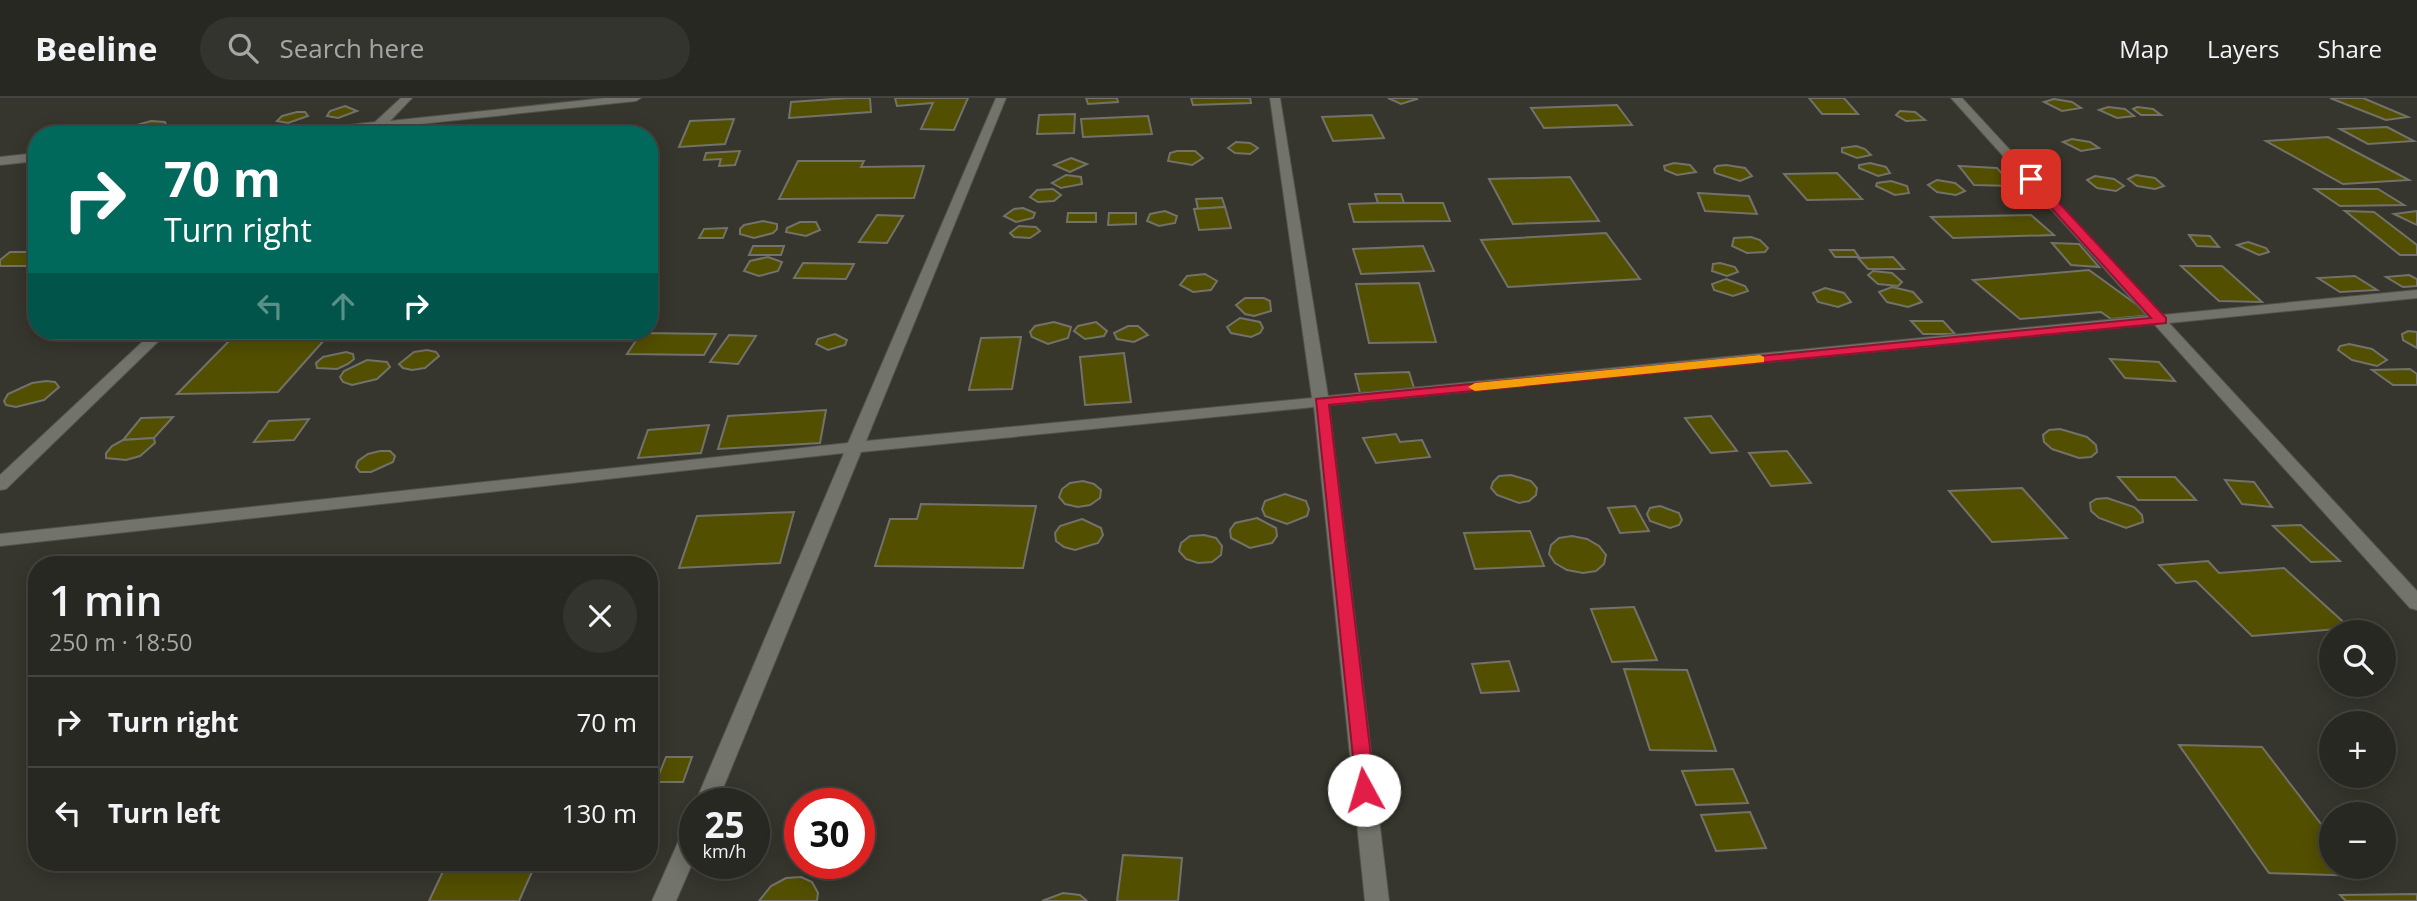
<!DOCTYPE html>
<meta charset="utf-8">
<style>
:root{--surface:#282822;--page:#34342f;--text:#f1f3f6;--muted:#a5a6a5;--line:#444440}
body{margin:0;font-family:"Open Sans",sans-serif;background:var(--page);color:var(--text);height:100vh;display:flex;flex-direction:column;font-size:26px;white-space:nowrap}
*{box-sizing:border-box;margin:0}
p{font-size:23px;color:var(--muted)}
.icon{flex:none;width:38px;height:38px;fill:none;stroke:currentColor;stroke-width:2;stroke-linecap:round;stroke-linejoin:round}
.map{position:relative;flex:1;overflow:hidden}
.sheet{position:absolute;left:28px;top:458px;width:630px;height:315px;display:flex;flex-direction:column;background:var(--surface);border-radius:28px;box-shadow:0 4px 18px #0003,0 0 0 2px var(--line)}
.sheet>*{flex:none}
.banner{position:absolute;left:28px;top:28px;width:630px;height:214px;border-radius:28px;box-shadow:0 4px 18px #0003,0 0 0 2px var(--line);background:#00695c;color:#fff;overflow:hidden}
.fabs{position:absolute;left:2319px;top:522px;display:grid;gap:14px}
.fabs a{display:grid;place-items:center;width:77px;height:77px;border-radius:50%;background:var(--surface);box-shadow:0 4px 18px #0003,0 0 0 2px var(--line);font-size:35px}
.speed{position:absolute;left:679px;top:690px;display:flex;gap:14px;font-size:35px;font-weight:700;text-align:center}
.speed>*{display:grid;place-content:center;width:91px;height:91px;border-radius:50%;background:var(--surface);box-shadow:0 4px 18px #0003,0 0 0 2px var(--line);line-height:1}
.speed small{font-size:18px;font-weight:400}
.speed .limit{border:10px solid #d22;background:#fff;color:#111}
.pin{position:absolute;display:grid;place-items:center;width:60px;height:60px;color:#fff;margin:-30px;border-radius:14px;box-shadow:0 4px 10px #0006}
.me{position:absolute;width:77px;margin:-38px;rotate:354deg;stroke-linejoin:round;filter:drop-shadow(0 0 5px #0008)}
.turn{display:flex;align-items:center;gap:24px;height:147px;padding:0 21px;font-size:32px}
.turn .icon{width:91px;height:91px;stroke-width:2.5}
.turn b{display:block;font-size:49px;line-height:60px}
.lanes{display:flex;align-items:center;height:66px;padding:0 21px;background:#0003;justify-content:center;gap:35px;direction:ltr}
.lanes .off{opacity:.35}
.round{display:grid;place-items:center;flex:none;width:74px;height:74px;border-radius:37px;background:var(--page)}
.summary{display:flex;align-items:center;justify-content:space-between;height:119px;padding:0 21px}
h1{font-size:42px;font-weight:600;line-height:52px}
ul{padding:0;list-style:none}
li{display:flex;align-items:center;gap:21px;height:91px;padding:0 21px;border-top:2px solid var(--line)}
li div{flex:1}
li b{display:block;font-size:26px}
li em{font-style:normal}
header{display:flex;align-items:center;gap:42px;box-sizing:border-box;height:98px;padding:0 35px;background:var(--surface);border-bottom:2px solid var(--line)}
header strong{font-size:33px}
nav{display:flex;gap:38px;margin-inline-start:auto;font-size:24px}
.search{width:490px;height:63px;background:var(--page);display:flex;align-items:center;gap:18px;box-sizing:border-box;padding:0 24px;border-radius:38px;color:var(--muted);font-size:26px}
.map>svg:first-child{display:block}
</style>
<header>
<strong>Beeline</strong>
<div class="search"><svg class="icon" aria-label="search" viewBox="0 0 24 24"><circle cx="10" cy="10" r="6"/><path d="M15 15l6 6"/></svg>Search here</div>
<nav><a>Map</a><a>Layers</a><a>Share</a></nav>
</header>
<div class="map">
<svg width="2417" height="803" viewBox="0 0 2417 803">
<rect width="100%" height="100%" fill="#36362e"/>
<!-- building -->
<g fill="#524f00" stroke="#72726a" stroke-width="2">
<polygon points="848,0 870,0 871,14 789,20 791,4"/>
<polygon points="895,0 968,0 954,32 921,31 933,5 897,8"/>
<polygon points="1086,0 1117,0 1118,4 1088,6"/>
<polygon points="1191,0 1250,0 1251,5 1193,7"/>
<polygon points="1388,0 1416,0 1417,1 1401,6"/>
<polygon points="1809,0 1844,0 1858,16 1822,16"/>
<polygon points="2330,0 2363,0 2408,19 2386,22"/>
<polygon points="2054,1 2072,4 2081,10 2062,13 2044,4"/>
<polygon points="1617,7 1632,27 1544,30 1531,10"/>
<polygon points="345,8 357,13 338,20 327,18 330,13"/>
<polygon points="2108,9 2125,11 2134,18 2117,20 2099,12"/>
<polygon points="2137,9 2153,11 2161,17 2141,17 2133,11"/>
<polygon points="1900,13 1915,14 1925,22 1906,23 1896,17"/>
<polygon points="297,14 305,14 308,18 288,25 277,23 282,18"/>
<polygon points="1075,16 1074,35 1037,36 1039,17"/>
<polygon points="1372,17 1384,40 1333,43 1322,19"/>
<polygon points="1148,18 1152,36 1083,39 1081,21"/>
<polygon points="734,21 725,46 679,49 690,23"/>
<polygon points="151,23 165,24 166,27 153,33 129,34 133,28"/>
<polygon points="2387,29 2414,43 2368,46 2340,31"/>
<polygon points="2328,39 2409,82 2343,86 2266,43"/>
<polygon points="2072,41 2090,44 2099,50 2081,53 2063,44"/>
<polygon points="1236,44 1250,45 1258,50 1250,56 1235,55 1228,50"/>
<polygon points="1856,48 1865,51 1871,57 1857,60 1842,54 1842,50"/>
<polygon points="740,53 735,67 719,68 721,61 704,62 706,55"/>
<polygon points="1177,53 1195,53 1203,60 1192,67 1168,63 1170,55"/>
<polygon points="1071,60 1087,66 1070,74 1054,67"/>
<polygon points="798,63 864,63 861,69 924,68 914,100 779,101"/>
<polygon points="1674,65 1690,67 1696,74 1677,77 1665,72 1664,68"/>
<polygon points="1870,65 1886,69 1890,75 1878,78 1859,70 1859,67"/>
<polygon points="1726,67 1745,70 1752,78 1740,83 1715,75 1714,71 1717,68"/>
<polygon points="1959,68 1997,70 2013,88 1974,87"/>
<polygon points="1837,75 1862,101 1807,102 1784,76"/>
<polygon points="1066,77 1081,79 1082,86 1061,90 1052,85"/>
<polygon points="2136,77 2155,80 2164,88 2155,91 2137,88 2128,81"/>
<polygon points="2095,78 2114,81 2124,88 2116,93 2097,90 2087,82"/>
<polygon points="1570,79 1599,123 1513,126 1489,81"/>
<polygon points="1937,82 1955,85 1965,93 1956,97 1937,94 1928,87"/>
<polygon points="1891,83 1907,88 1909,95 1895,97 1876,88 1877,85"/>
<polygon points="1053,91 1061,97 1054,103 1038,104 1030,99 1037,92"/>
<polygon points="2315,91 2378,91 2404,107 2340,108"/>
<polygon points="1698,95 1749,98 1757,116 1705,113"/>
<polygon points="1375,96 1401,96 1404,105 1378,105"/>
<polygon points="1222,100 1225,109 1198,111 1196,101"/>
<polygon points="1378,105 1443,105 1450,123 1354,124 1349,106"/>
<polygon points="1225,109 1231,130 1199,132 1194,111"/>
<polygon points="1023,110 1035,115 1033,120 1016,124 1004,118 1014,111"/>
<polygon points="1165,113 1177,118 1175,125 1159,128 1147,123 1150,116"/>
<polygon points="2345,113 2374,114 2417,147 2417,157 2400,157"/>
<polygon points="2417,113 2417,127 2394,116"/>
<polygon points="1068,115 1096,115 1096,124 1067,124"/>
<polygon points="1109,115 1136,115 1136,126 1108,127"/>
<polygon points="877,117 903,118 887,145 859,144"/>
<polygon points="2031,117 2054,137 1953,140 1931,119"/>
<polygon points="763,123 777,126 777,131 773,135 754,140 740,136 740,131 744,127"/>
<polygon points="800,124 816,124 820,132 806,138 786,134 787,130"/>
<polygon points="1019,128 1036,129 1040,133 1030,140 1014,139 1010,135"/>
<polygon points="727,130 723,140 699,140 704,131"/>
<polygon points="1606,135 1640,181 1508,189 1481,142"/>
<polygon points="2189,137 2210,138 2219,149 2197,148"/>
<polygon points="1751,139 1760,142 1768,150 1765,154 1747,155 1732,148 1734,140"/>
<polygon points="2248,144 2266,150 2269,154 2259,157 2237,147"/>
<polygon points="2052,145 2079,146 2099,169 2071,167"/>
<polygon points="753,148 784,148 781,157 749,157"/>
<polygon points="1423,148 1434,173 1361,176 1353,151"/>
<polygon points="1830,152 1854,152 1859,159 1835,159"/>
<polygon points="10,154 37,154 37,168 0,168 0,162"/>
<polygon points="768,159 782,164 778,173 759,178 744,173 750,163"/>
<polygon points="1893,159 1904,171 1868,171 1858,160"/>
<polygon points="803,165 854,166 846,181 794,180"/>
<polygon points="1720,165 1735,169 1738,174 1727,178 1712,173 1713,166"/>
<polygon points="2181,168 2222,168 2262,204 2219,203"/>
<polygon points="2089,172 2151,217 2111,221 2101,214 2020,221 1973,182"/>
<polygon points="1873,173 1892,175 1902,184 1898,188 1878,186 1868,177"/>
<polygon points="1205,176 1217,183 1211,192 1193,194 1180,187 1187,178"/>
<polygon points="2409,177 2417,181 2417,188 2403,189 2386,179"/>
<polygon points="2355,178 2377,192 2340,194 2318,180"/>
<polygon points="1726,181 1745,188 1748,193 1733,198 1714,192 1712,186"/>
<polygon points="1419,185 1436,244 1369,245 1356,186"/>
<polygon points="1892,189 1913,194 1922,204 1908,209 1887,204 1879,194"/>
<polygon points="1825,190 1844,195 1851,204 1838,209 1818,204 1813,195"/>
<polygon points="1245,200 1264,200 1270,203 1271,213 1254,218 1245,216 1236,207"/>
<polygon points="1240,220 1260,224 1263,230 1260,235 1251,239 1231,235 1227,229"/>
<polygon points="1911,223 1943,223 1955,236 1923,236"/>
<polygon points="1054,224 1071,229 1068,240 1048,246 1032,239 1030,234 1035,228"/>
<polygon points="1096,224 1107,233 1104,238 1085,241 1074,233 1078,228"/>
<polygon points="1128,228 1138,228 1148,237 1134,244 1117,241 1114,235"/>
<polygon points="577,233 601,233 594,240 572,239"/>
<polygon points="2408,233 2417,234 2417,250 2403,242 2402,236"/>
<polygon points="641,235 716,236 704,257 627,256"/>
<polygon points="835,236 847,242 845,247 828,252 816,246 818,241"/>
<polygon points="729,237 756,238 738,266 710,264"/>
<polygon points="1021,239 1012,291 969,292 981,240"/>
<polygon points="326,240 278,294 177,296 230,242"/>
<polygon points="2349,246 2372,251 2387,262 2377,268 2352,262 2338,252 2340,248"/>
<polygon points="427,252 436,254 439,258 425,270 412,272 403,270 399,266 414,254"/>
<polygon points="346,254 353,256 354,261 348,266 337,271 317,270 316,265 323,259"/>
<polygon points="1124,255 1131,304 1085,307 1080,259"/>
<polygon points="2110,261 2159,264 2175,283 2125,280"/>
<polygon points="367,262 387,264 390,269 377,281 352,287 343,284 340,279 344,273"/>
<polygon points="2410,271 2417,276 2417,287 2393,287 2372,272"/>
<polygon points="1409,274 1415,293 1360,295 1355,276"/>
<polygon points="46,283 55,284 59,289 44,302 16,309 6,307 4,303 8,296 32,285"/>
<polygon points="826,312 820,345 718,351 728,318"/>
<polygon points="1711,318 1737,353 1711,355 1685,320"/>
<polygon points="173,319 154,340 123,342 141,320"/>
<polygon points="309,321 294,342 254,344 269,323"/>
<polygon points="709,327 701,355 638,360 648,332"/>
<polygon points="2060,331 2087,339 2096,347 2097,354 2091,359 2079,360 2052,351 2044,344 2043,337 2049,332"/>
<polygon points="1396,336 1400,344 1422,342 1430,359 1376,365 1363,340"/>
<polygon points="154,340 155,345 140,358 126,362 106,360 106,355 112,348 123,342"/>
<polygon points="380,353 390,353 395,358 393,364 371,374 360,374 356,369 358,363 368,356"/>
<polygon points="1787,353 1811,385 1771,388 1749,355"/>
<polygon points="1511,377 1531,383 1537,390 1536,397 1529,403 1519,405 1497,397 1491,390 1493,384 1499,378"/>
<polygon points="2118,379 2175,379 2196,402 2138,402"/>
<polygon points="2225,382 2254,384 2272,409 2242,406"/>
<polygon points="1083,383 1094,386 1101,392 1100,400 1090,407 1078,409 1065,406 1059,399 1062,391 1070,385"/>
<polygon points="2022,390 2067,440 1992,444 1949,393"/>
<polygon points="1285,396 1306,403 1309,411 1307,418 1287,426 1265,418 1262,411 1265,403"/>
<polygon points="2107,400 2134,409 2142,417 2143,424 2126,430 2099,420 2091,413 2090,405 2096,401"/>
<polygon points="921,406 1036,408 1023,470 875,468 890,421 917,421"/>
<polygon points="1635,408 1649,433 1620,435 1608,410"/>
<polygon points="1660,408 1679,415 1682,422 1679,427 1670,430 1650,423 1647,416 1650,410"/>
<polygon points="794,414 780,465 679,470 697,418"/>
<polygon points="1257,420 1276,430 1277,438 1272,445 1250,450 1231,440 1230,432 1235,425"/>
<polygon points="1082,421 1101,430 1103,437 1098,445 1075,452 1064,449 1056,443 1055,435 1060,428"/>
<polygon points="2301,427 2340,463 2311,464 2273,428"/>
<polygon points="1530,433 1544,468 1475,471 1464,435"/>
<polygon points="1204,437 1216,440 1222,448 1221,457 1212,464 1198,465 1186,461 1179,453 1181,445 1190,438"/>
<polygon points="1572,438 1587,441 1599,448 1606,457 1604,466 1596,473 1583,475 1567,472 1555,465 1549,456 1551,447 1559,440"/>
<polygon points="2208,463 2219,475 2284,470 2350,530 2252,538 2196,483 2176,485 2159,467"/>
<polygon points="1634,509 1657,562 1612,564 1591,511"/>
<polygon points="1509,563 1519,593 1481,595 1472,566"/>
<polygon points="1624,571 1687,572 1716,653 1650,652"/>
<polygon points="2179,647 2262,649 2331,739 2331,768 2353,768 2360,778 2269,775"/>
<polygon points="666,659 692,659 683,684 656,684"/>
<polygon points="1733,671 1748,705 1696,707 1682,673"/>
<polygon points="1750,714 1766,750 1716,753 1701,717"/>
<polygon points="1123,757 1182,760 1178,803 1117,803"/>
<polygon points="447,765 536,765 519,803 429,803"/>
<polygon points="801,779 812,784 818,795 817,803 759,803 771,788 786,780"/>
<polygon points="1063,795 1080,797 1087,803 1042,803"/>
<polygon points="2417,796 2417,803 2346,803 2340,797"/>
</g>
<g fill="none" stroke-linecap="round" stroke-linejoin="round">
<!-- minor casing -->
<g stroke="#53534d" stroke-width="2">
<g id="minor">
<polygon points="401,0 412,0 390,23 605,0 641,0 636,3 382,30 376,33 281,37 287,34 375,24"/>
<polygon points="996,0 1006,0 866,343 1312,300 1270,0 1280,0 1328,298 2147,218 1951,0 1962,0 2162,217 2417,192 2417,200 2169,225 2417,493 2417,512 2410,510 2154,226 1329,307 1389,803 1365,803 1314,309 861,354 717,705 695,705 844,355 0,448 0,436 848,345"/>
<polygon points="37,55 37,63 0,67 0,59"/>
<polygon points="154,233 169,233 6,391 0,392 0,377"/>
<polygon points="695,722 695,759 676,803 652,803 687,724"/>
</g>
</g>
<!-- minor -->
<use href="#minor" fill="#72736a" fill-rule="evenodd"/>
</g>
<!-- route -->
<polygon fill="#e11d48" stroke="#92132f" stroke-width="2" points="2027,79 2035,79 2166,220 2166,225 1329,307 1375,692 1372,698 1357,698 1316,301 2151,220 2027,83"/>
<!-- slow -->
<polygon fill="#f59e0b" points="1760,257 1764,259 1764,264 1475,293 1468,289 1475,285"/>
</svg>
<div class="fabs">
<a><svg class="icon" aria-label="search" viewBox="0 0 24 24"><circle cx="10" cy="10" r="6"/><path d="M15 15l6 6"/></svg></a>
<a>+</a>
<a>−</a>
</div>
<div class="speed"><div>25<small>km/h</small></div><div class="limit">30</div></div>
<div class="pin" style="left:2031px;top:81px;background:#d93025"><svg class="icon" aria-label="arrive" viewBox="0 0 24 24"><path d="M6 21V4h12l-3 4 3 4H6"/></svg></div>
<svg class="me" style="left:1364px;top:692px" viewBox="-20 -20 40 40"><circle r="19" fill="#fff"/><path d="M0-13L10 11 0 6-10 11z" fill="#e11d48"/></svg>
<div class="banner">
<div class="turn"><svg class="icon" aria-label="right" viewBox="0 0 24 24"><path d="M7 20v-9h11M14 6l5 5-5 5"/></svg><div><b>70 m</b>Turn right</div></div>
<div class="lanes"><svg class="icon off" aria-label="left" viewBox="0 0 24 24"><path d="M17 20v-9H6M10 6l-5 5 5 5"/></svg><svg class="icon off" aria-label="ahead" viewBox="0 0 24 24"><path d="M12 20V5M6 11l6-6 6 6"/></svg><svg class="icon" aria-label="right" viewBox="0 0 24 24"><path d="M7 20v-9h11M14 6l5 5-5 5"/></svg></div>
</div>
<section class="sheet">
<div class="summary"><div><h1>1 min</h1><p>250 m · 18:50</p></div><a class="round"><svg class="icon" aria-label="close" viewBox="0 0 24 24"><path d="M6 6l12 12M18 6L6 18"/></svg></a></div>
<ul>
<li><svg class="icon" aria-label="right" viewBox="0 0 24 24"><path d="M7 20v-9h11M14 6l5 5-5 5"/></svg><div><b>Turn right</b></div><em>70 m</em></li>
<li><svg class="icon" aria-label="left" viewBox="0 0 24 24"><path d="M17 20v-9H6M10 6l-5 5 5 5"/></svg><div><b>Turn left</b></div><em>130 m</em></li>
</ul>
</section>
</div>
